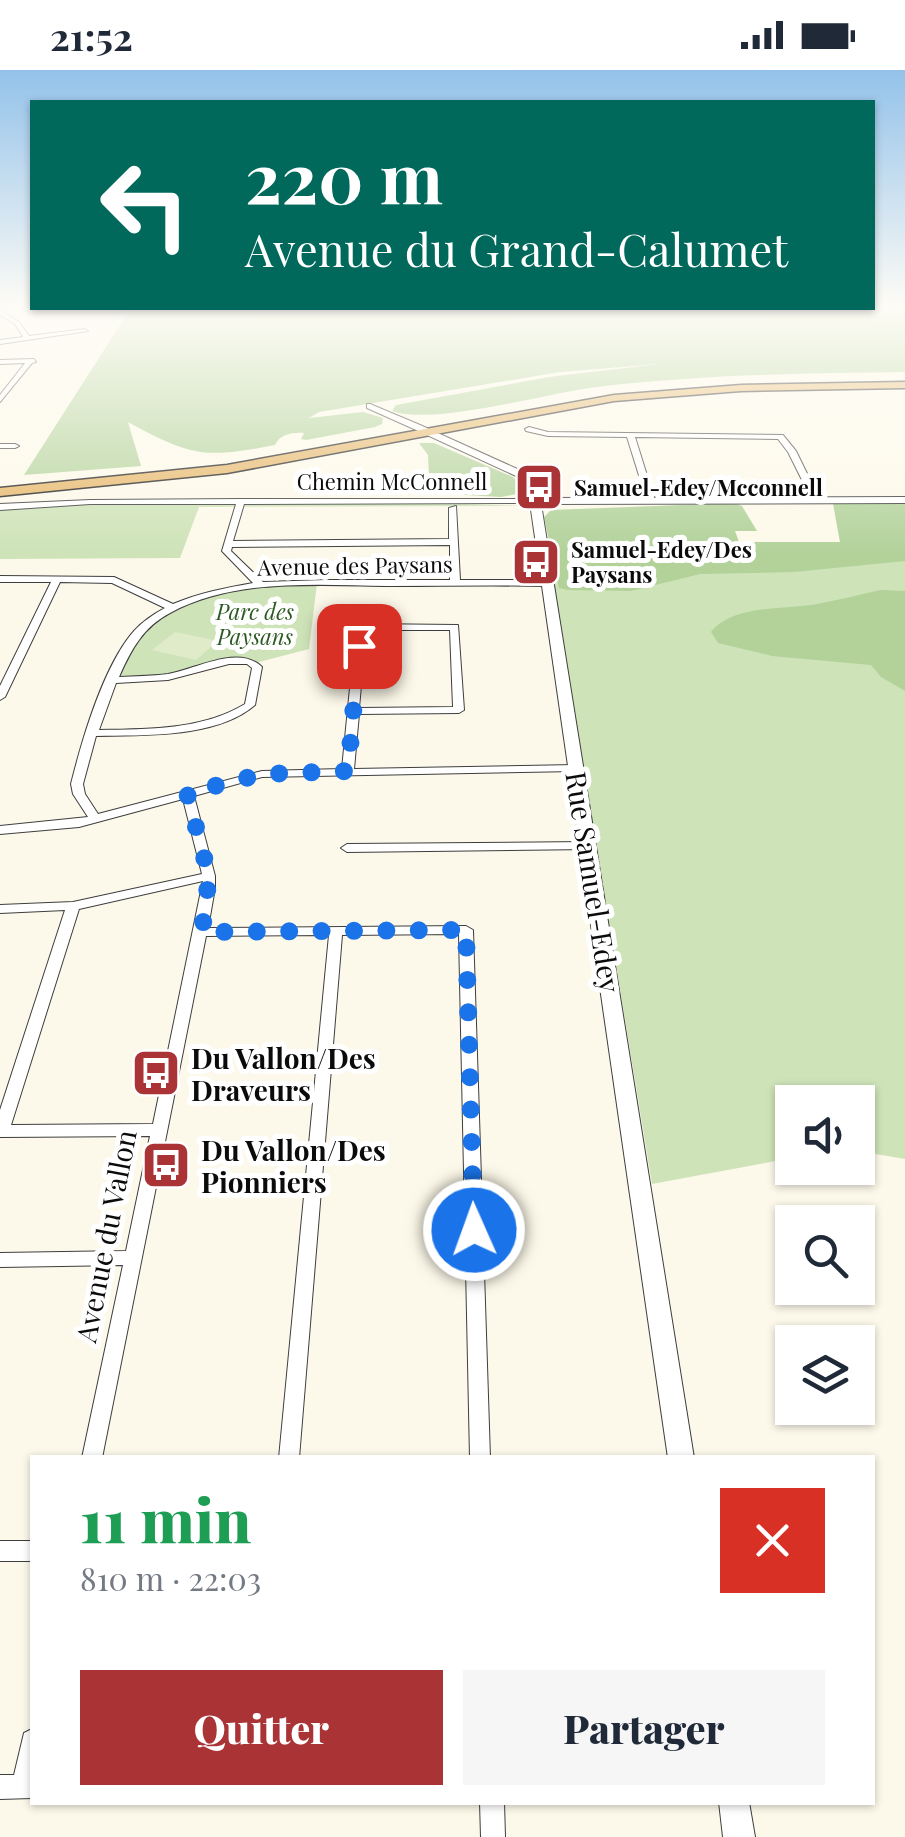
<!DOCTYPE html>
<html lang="fr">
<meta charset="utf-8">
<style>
:root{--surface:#fff;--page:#f6f6f7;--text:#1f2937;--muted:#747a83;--accent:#aa3336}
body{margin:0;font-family:"Playfair Display",serif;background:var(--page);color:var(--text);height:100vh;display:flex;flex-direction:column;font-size:38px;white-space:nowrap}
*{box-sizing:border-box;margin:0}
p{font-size:32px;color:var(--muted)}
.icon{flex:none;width:55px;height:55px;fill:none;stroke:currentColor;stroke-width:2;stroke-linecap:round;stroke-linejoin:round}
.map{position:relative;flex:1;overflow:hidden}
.sheet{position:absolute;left:30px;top:1385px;width:845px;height:350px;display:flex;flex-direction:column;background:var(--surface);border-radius:0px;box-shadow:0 2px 8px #0004}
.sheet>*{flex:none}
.top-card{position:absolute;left:30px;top:30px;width:845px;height:210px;border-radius:0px;box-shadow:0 2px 8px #0004;background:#00695c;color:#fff;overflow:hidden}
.controls{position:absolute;left:775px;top:1015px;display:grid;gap:20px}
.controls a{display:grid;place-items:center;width:100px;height:100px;border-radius:0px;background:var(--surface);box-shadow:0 2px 8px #0004;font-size:50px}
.pin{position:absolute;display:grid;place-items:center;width:85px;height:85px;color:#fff;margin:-42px;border-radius:20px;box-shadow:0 5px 15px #0006}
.me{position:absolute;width:110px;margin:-55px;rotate:358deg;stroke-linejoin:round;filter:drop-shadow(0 0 8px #0008)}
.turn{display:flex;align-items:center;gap:35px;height:210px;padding:0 50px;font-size:45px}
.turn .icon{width:130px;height:130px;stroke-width:2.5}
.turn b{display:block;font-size:70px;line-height:85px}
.round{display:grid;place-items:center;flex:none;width:105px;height:105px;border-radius:0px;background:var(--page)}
.overview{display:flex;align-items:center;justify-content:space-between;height:170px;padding:0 50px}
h1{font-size:60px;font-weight:800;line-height:75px;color:#1e9e55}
.primary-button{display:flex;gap:20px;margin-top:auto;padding:20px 50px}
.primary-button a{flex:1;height:115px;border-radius:0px;background:var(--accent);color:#fff;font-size:40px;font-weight:800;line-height:115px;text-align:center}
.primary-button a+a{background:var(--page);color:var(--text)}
.status{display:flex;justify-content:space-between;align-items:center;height:70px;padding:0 50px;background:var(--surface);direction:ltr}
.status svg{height:28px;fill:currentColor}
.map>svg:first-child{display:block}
</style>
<div class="status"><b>21:52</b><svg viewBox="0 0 49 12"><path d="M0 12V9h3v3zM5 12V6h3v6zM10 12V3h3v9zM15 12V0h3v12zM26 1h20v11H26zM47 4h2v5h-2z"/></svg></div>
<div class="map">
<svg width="905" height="1767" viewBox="0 0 905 1767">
<rect width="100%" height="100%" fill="#fdf9ea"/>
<!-- green -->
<g fill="#cee3b8">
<polygon points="378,431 527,436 199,437 180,488 0,489 0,437 67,433"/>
<polygon points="905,487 905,1089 858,1081 858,1032 792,1032 792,1088 652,1114 552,505"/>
<path d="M317,513L309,579L255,593L241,590L168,607L114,610C144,522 236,516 317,513Z"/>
</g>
<!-- forest -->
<g fill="#b2d29a">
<path d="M905,237V302C802,303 699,305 597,317C545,323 435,356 392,341L396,335L549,307L659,294L560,302L319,342L309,348L363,342L383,348L382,354L375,357L306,370L301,369L304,363C293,362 280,364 275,375C204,389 190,386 128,352L141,396L24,405L131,238Z"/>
<polygon points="419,373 434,373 513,407 520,414 517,424 501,427 430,423 428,385"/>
<polygon points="840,432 905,432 905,491 794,502 700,504 631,521 568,520 559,518 544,447 551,440 734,433 742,436 757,461 735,461 739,472 840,472 833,434"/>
<path d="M880,520L905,521V621L881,607L871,595L772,586L718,573L711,562C733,534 784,540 817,534C838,530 859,525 880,520Z"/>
</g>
<!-- pitch -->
<polygon fill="#dfebc9" points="175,562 218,571 196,590 152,580"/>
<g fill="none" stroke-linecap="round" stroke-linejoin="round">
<!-- minor casing -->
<g stroke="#3e3e3e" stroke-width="2">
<g id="minor">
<polygon points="0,240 19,252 29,266 85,259 88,261 0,274 0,270 23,267 15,254 0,245"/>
<polygon points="34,289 36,292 32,293 0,332 0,325 25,293 0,294 0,290"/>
<polygon points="370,334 420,355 421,357 414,359 367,338 367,334"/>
<polygon points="529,357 548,362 783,365 796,381 820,430 813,432 788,382 778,369 635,367 655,431 651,433 647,431 627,367 548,366 526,361 525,359"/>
<polygon points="0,374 15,374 19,376 15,378 0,378"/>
<path d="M241,429H535L539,431L535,433L244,434L233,471L449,469V438L456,436L460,510H548L553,513L548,516C494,515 441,516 388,516C316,515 235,508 170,543C143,557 131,580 119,607C135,606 152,606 168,604C196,599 239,574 262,597L255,635C217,668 145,665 96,666L83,714L85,724L98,744L262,701L342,699L356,557L361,554L458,555L464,640L459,643L359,644L354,699L576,695L582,698L576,701L262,707L194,726L215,806V818L208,858L466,856L473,860L490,1388H470L459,864L342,865L299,1388H279L329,865L206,866L102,1388H82L123,1195L0,1197V1183L126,1181L150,1066L0,1067V1040L65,840L0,843V835L73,832L202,804L183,729L79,757L0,764V756L88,747L73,724L71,714C82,670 104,595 134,561C142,552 154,544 165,538L112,513L60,512L5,627L0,630V616L51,512H0V506L114,507L173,534C199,523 225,518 253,513L222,481L236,434H90L0,440V434L90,430ZM450,475V510H326L263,512L231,481L232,477ZM366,560H450L453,637L359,638ZM229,594H247L252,598L245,634C202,660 148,659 99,660L116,613L168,610ZM203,811L153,1054L11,1055L79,839Z"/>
<polygon points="588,772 594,776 592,779 347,782 341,778 347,774"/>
<rect x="0" y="1471" width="32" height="20"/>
<polygon points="32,1659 32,1728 0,1729 0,1705 14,1705 24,1663"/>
<polygon points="480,1732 504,1732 505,1767 481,1767"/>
</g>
</g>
<!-- tertiary casing -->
<g stroke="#3e3e3e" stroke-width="2">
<g id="tertiary">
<polygon points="414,355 420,355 524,402 538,418 540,428 905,427 905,433 541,434 694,1388 668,1388 528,419 516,406 414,359"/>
<polygon points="719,1732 749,1732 755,1767 723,1767"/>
</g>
</g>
<!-- trunk casing -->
<g stroke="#1c1c1c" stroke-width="3">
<polygon id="trunk" points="905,312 905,318 741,321 614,331 227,403 0,426 0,418 227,395 614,325 741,315"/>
</g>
<!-- minor -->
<use href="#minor" fill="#fff" fill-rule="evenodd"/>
<!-- tertiary -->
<use href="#tertiary" fill="#fff" fill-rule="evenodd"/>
<!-- trunk -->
<use href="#trunk" fill="#e6b668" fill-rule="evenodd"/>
</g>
<!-- sky -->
<linearGradient id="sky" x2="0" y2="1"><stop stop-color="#93c2ea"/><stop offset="0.49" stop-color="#fefcf6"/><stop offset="1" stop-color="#fefcf6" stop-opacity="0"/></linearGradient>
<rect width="905" height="484" fill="url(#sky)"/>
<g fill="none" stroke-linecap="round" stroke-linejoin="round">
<!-- route -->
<polyline stroke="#1a73e8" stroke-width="18" stroke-dasharray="0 32.4" points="359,576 348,701 262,704 187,723 209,806 202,862 466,860 474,1160"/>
</g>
<!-- icons -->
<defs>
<g id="bus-square" transform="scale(2.5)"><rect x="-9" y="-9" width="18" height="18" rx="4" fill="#aa3336" stroke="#fff"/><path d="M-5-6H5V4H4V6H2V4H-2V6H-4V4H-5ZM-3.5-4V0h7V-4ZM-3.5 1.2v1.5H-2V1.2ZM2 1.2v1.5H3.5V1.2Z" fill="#fff"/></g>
</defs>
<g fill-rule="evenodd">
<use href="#bus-square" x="539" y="417"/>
<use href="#bus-square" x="536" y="492"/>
<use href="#bus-square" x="156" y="1003"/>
<use href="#bus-square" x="166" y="1095"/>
</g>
<g text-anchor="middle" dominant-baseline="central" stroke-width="10" stroke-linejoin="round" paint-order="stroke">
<!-- far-street labels -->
<g font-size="22" fill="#0b0b0b" stroke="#fff">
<text x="392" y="411">Chemin McConnell</text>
<text transform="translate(355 495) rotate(-1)">Avenue des Paysans</text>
</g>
<!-- far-poi labels -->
<g font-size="22" font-weight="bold" fill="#0b0b0b" stroke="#fff" text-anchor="start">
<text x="574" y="417">Samuel-Edey/Mcconnell</text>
<text x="571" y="479">Samuel-Edey/Des<tspan x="571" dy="25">Paysans</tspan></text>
</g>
<!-- far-park labels -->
<g font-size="22" font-style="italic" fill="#2d5a23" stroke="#fff">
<text x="255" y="541">Parc des<tspan x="255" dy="25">Paysans</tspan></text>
</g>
<!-- street labels -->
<g font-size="28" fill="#0b0b0b" stroke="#fff">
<text transform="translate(594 812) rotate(81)">Rue Samuel-Edey</text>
<text transform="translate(105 1166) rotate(-79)">Avenue du Vallon</text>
</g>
<!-- poi labels -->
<g font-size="28" font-weight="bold" fill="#0b0b0b" stroke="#fff" text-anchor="start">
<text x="191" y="987">Du Vallon/Des<tspan x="191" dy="32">Draveurs</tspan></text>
<text x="201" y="1079">Du Vallon/Des<tspan x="201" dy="32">Pionniers</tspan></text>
</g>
</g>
</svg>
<div class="controls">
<a><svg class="icon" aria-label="sound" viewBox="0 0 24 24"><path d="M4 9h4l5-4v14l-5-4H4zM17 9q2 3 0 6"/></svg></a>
<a><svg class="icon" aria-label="search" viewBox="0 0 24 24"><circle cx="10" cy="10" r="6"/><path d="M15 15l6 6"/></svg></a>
<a><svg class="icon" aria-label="layers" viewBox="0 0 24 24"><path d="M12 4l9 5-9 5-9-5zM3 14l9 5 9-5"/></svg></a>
</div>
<div class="pin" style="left:359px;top:576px;background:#d93025"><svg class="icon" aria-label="arrive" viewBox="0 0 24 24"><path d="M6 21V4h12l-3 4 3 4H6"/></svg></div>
<svg class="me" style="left:474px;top:1160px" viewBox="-20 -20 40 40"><circle r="17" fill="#1a73e8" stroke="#fff" stroke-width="3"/><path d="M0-11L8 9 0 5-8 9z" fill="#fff"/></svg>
<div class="top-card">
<div class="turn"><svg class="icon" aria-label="left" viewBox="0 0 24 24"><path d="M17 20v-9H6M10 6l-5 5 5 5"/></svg><div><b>220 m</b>Avenue du Grand-Calumet</div></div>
</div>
<section class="sheet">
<div class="overview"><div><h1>11 min</h1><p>810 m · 22:03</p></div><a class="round" style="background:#d93025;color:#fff"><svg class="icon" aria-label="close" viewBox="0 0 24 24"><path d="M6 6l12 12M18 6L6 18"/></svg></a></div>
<div class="primary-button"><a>Quitter</a><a>Partager</a></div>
</section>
</div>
